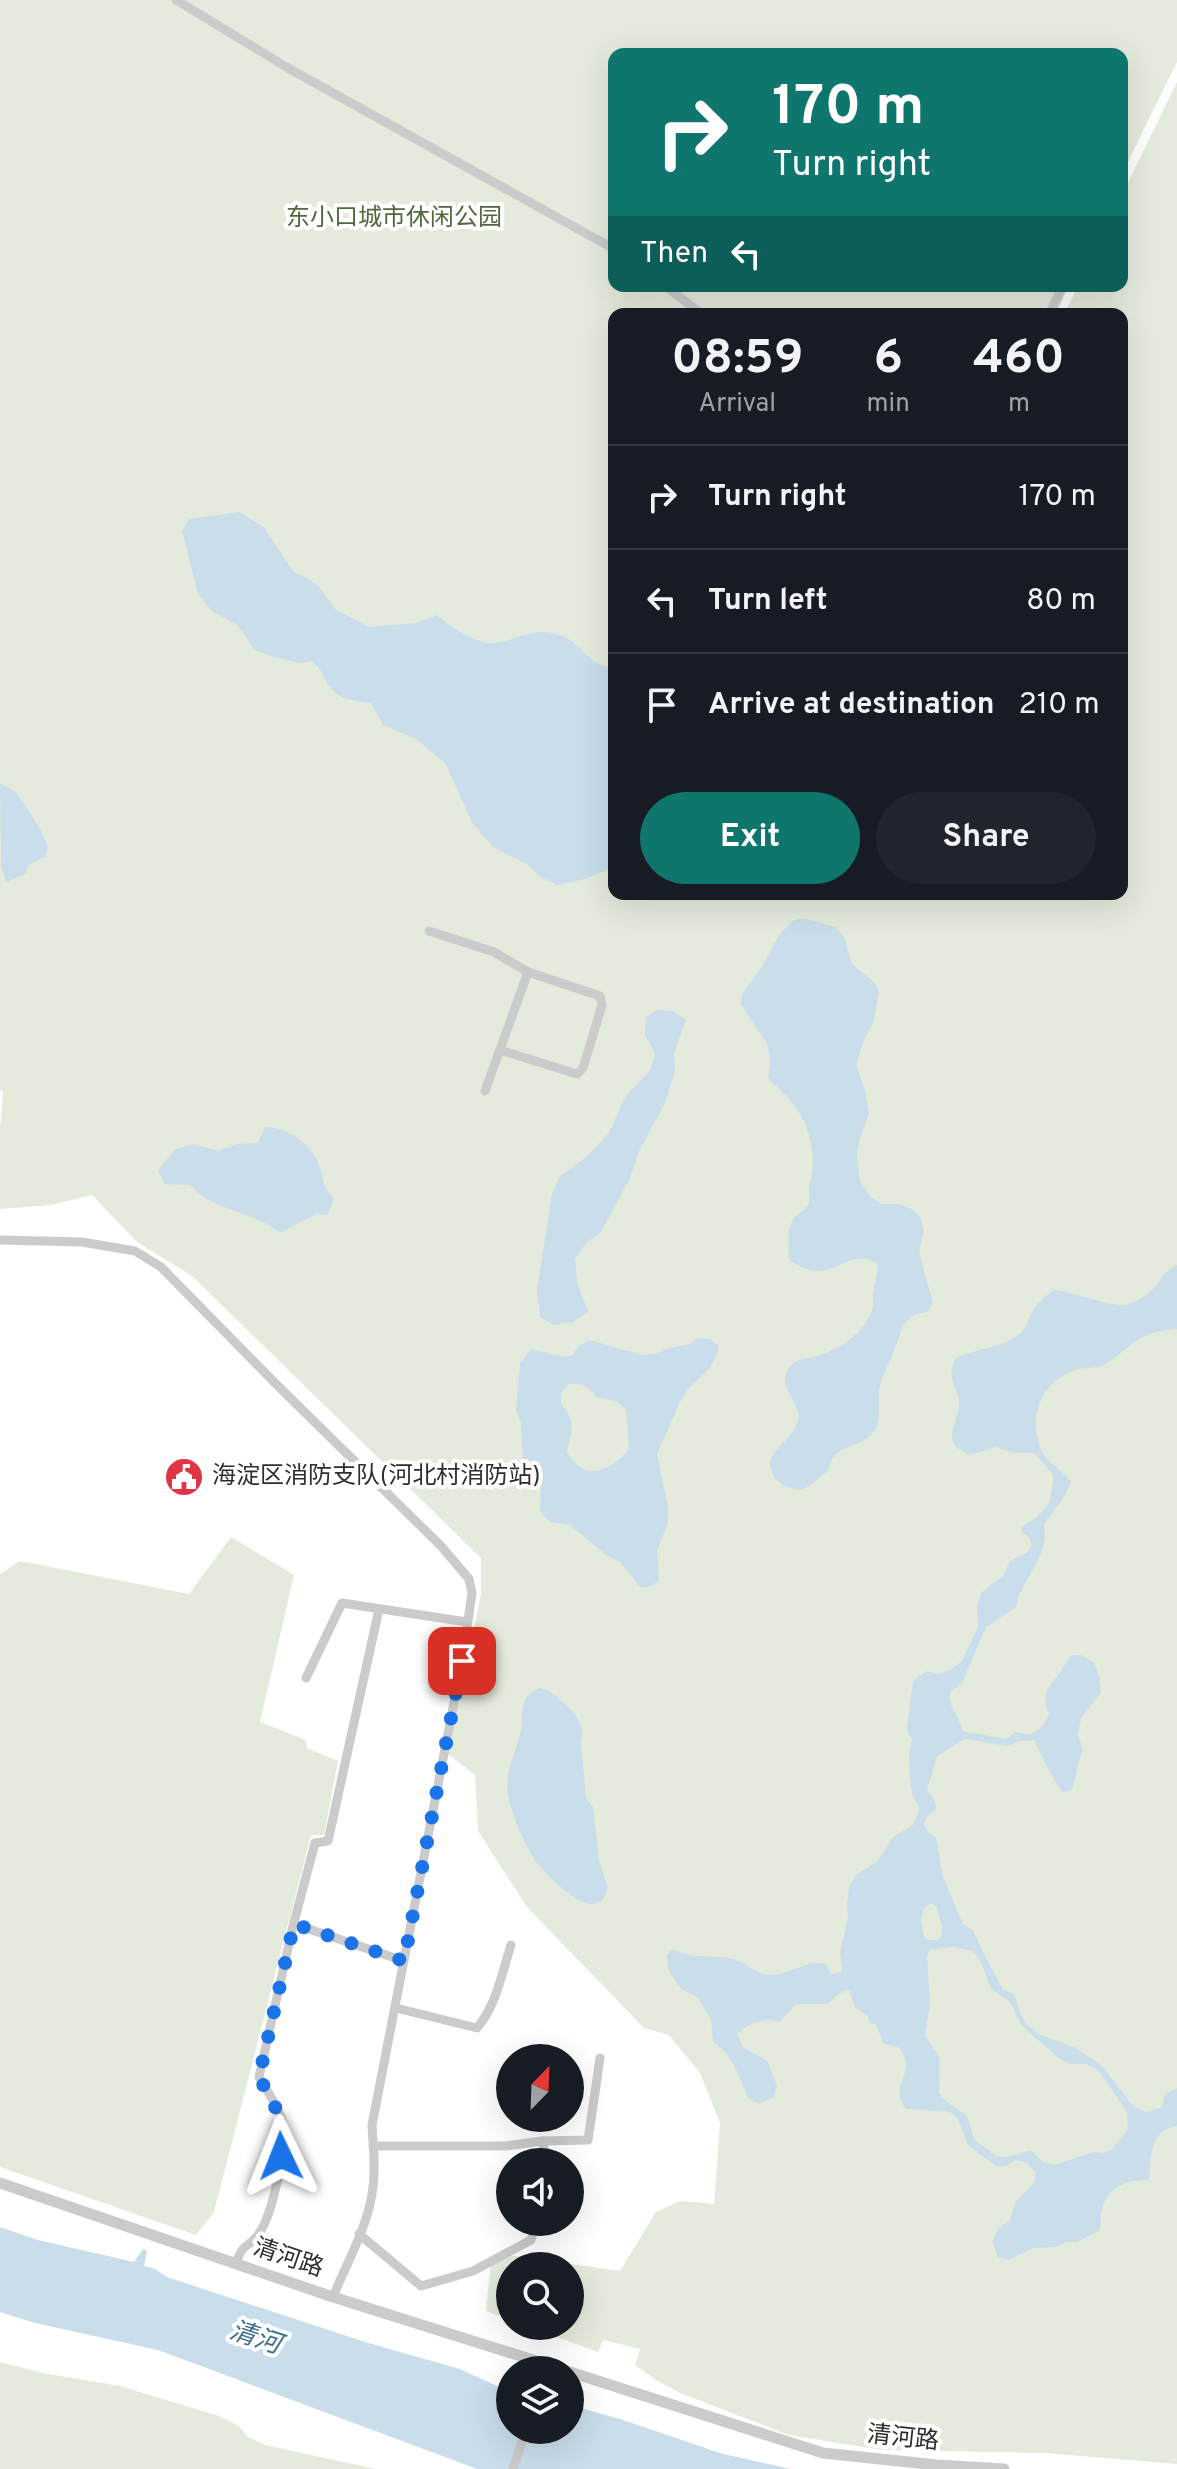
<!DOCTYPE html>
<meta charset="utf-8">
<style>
:root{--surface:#171b24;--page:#20242c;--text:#f1f3f6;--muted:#9ea1a6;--line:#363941;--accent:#0f766e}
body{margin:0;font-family:Overpass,"Noto Sans SC",sans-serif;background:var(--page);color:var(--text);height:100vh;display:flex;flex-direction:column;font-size:30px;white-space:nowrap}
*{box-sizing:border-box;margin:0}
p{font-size:26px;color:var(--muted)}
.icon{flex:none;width:44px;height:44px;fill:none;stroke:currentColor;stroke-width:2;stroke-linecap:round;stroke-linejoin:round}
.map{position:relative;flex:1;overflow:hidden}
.details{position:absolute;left:608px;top:308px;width:520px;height:592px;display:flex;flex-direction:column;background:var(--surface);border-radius:16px;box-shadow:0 8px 32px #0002}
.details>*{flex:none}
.top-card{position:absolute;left:608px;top:48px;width:520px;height:244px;border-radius:16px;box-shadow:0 8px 32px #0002;background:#0f766e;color:#fff;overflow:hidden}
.needle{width:52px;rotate:23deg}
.buttons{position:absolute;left:496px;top:2044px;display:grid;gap:16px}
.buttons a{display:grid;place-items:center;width:88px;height:88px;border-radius:50%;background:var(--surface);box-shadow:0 8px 32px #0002;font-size:40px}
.pin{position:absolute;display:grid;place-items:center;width:68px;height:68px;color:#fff;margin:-34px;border-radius:16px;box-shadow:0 4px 12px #0006}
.me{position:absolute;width:88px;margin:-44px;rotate:358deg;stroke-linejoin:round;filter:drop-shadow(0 0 6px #0008)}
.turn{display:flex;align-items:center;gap:28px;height:168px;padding:0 32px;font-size:36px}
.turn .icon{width:104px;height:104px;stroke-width:2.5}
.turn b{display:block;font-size:56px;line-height:68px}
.then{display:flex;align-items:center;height:76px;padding:0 32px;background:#0003;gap:16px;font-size:30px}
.eta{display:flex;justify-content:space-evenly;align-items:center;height:136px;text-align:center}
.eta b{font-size:48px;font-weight:700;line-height:56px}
.primary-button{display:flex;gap:16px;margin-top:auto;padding:16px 32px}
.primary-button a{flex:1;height:92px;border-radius:48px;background:var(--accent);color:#fff;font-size:32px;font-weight:700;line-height:92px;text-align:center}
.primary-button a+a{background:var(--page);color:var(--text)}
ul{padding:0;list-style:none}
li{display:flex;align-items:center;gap:24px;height:104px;padding:0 32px;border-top:2px solid var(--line)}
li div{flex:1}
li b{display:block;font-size:30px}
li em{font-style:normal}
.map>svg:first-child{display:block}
</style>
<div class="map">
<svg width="1177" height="2469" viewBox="0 0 1177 2469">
<rect width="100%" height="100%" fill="#fff"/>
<!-- green -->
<g fill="#e4ebdc">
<polygon points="0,0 1177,0 1177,62 1122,174 1122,54 614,54 614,286 1069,286 1056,314 614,314 614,894 1122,894 1122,314 1064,314 1078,286 1122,286 1122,195 1177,82 1177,2464 1045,2453 882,2450 789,2435 680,2393 656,2380 635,2365 640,2349 603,2340 598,2352 526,2326 570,2326 570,2266 510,2266 510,2320 486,2311 491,2261 501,2254 620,2271 656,2212 680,2201 714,2204 720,2123 700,2073 669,2035 644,2028 527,1907 478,1831 475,1775 448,1754 481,1595 481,1558 192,1276 137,1242 92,1195 51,1205 0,1209 0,1130 3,1091 0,1090"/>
<polygon points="231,1537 294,1575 260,1722 306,1740 307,1748 338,1761 324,1835 311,1835 214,2212 196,2235 0,2167 0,1574 20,1561 189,1594"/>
<polygon points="0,2362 43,2373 120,2386 219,2416 239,2426 248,2437 265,2445 376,2469 0,2469"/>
</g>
<!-- water -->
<g fill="#c9deea" fill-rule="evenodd">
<path d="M239,512L264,527L293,571L318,585L336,610L369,627L416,623L437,615C450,626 473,642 491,643C515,643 534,624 563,636C583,644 587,667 614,667V867L585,879L557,885L539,876L527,864L494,848L473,824L445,763L416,739L383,725L371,703C356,701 339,700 330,687C322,675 324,672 312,661L299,663L273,657L255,650L237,625L212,611L198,594L182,531L189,519Z"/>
<polygon points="0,783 17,793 40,829 48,846 46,856 29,865 25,874 7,882 1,868"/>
<path d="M803,918L836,927L844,937L852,964L873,981L879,991L873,1024L865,1037L856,1065L865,1090L869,1113L859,1141L857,1155L860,1181L871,1197L882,1204H899L910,1208L920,1216L924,1231L919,1252L933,1303L927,1312C901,1315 902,1332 894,1351C890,1363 882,1373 880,1386C877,1397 881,1420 876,1428C865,1446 846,1444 835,1455C831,1460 830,1467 827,1471C820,1479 811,1485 802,1490C791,1489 782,1487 775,1478C758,1451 792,1445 798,1421C803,1403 776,1388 788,1369C796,1356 808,1360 820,1355C840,1349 864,1332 871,1313C874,1307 872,1301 873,1294C874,1284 878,1275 878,1264C853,1248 839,1273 815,1271C807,1271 798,1265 790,1261C788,1247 786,1230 794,1218C798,1213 805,1211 808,1205C811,1197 808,1188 810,1181C818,1159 809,1124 794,1105C787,1095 776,1087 768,1078L770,1057L767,1044L741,1005L742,994L762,967L779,935L792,921Z"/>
<polygon points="656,1010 673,1011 686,1020 674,1053 675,1072 664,1105 640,1149 629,1180 601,1232 586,1243 575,1259 578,1286 588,1311 573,1322 554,1325 540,1317 537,1290 552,1194 560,1176 585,1158 609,1133 625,1097 651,1069 655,1053 645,1035 646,1017"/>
<path d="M265,1127C285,1126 312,1144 319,1165C325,1182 321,1183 334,1199L327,1215L316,1214L280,1233C253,1210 213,1212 190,1185L165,1184L158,1171L174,1150L193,1144L219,1151L236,1144L258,1143Z"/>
<path d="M1177,1265V1329C1160,1330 1144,1334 1131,1345C1121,1352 1111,1362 1100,1366C1092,1369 1083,1367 1075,1370C1046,1380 1030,1409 1038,1439C1039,1444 1041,1452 1045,1456C1053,1466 1063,1471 1071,1482C1065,1500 1054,1509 1044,1524C1050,1557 1022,1577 1016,1607L986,1627L962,1683L950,1692C949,1711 958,1713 963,1731L1006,1739L1016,1732C1034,1737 1042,1731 1049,1714C1040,1692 1049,1689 1060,1672C1064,1666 1067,1661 1072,1655H1081L1094,1663L1099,1675L1101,1692L1081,1719L1078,1734L1083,1750C1076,1763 1078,1777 1071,1790L1063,1793L1050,1773L1034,1740L1020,1741L1007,1746L965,1739L937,1756L927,1790L934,1799L937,1809L928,1815L924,1824L928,1832L936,1837L943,1877L963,1924L973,1930L986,1958L1003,1989L1015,1995L1019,2011L1026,2024L1041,2035L1076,2048L1103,2067L1133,2106L1146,2112L1162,2107L1165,2094L1177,2088V2126C1148,2132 1152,2156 1149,2180C1128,2179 1106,2187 1102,2210C1100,2217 1101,2223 1100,2230L1077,2242H1066L1055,2247L1033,2248L1008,2260L998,2257L992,2241L999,2228L1010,2220L1016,2201L1035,2182V2172L1027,2163L1016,2160L1006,2166L997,2167L968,2145L958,2119L950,2112L906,2109C887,2085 918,2075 900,2048L884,2044L876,2025L870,2023L867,2016L855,2007L849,1989L837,1995L828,2004H796L779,2022C764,2017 748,2023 737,2034L743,2047L767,2061L777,2085L774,2097L759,2104L748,2098C740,2077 732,2054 713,2042L711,2019L696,1996L681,1989L668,1969L667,1956L672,1949C691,1960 712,1954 733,1959C747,1963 757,1976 772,1975C791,1974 808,1959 826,1964L831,1974L842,1971L840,1952L848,1918L847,1905L849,1886L856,1875L878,1861L893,1837L913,1825L918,1815L919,1806L912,1794L910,1778L909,1756L912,1739L907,1730L913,1681L927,1671L938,1674L950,1670L962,1661L978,1627L977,1604L982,1592L1003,1576L1010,1561L1028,1552L1032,1545L1029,1537L1021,1532L1022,1527L1037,1517L1049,1503L1053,1484V1474L1034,1453H1014L995,1447L970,1455C936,1441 961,1423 959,1401C956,1383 946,1379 955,1359C975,1348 1002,1349 1020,1334C1027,1328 1027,1320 1032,1313C1037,1303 1045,1296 1054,1290C1074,1291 1112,1309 1129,1304C1134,1303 1141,1298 1146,1295C1159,1286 1163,1270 1177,1265ZM931,1903L936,1906C940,1920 952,1946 925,1939L921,1923L923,1909ZM953,1947L973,1951L981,1962L991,1989L1011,2003L1021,2025L1061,2060L1071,2064H1086L1099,2071L1127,2112L1128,2130L1112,2149L1104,2153L1094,2152L1055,2165L1043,2162L1030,2150L1008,2157H997L974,2139L967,2116L944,2100L939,2093L940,2058L925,2036L930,2003L927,1956L930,1950Z"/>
<path d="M698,1338L710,1339L718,1345V1352L710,1368L689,1388L680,1402L657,1454L668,1506V1523L657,1551L659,1581L647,1588L640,1587L620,1562L606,1555L570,1525L550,1522L540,1511L541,1485L523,1460L521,1423L516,1410L520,1363L530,1350C549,1350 552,1359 571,1356L579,1346L589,1340L643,1355L655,1354L665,1349L690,1344ZM568,1384C580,1383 589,1386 596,1397L616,1401L626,1409L629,1449C609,1472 584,1483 567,1452C571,1430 577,1422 561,1404V1392Z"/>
<path d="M540,1688L549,1691L564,1703L575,1714L583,1730L581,1742L586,1798L593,1807L599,1860L608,1888L603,1900C599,1901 595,1904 591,1904C576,1904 541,1871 534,1859C524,1843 511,1813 508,1795C504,1771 517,1751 521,1729C524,1709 519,1696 540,1688Z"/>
<polygon points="0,2227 38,2240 134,2262 143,2249 147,2251 144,2266 155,2269 167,2277 365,2342 460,2369 510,2392 510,2430 570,2430 570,2405 620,2419 723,2454 791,2469 477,2469 158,2350 35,2323 0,2312"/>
</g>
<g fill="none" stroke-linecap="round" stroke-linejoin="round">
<!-- minor -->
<g stroke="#cbcbcb" stroke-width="9">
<polyline points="176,0 288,68 614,249"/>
<polyline points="665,286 702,314"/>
<polyline points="1049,314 1063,286"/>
<polyline points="429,931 494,952 528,972 600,996 602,1005 583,1068 577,1074 500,1050"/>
<polyline points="485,1091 528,972"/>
<path d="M0,1240L82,1242L135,1251L161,1267L275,1383L441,1546L469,1579L472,1593L462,1661L372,2125C373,2146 376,2166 373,2187C369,2225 347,2262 333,2297"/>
<polyline points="306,1678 342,1603 467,1622"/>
<polyline points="294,1924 404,1961"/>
<path d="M396,2008L477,2028C496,2006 502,1973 511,1945"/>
<polyline points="543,2141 545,2162"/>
<polyline points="373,2146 505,2146 543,2141 588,2140 600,2058"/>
<polyline points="359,2234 421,2286 473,2271 531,2240 536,2222"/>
<path d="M236,2264C242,2243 247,2249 258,2235C273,2215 287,2146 282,2121C279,2107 266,2090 259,2077L293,1926L315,1843L328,1841L379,1609"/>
<polyline points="513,2469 526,2430"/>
</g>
<!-- tertiary -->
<g stroke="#cbcbcb" stroke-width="11">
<polyline points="0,2183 333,2297 565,2370"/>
<polyline points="570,2372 823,2453 937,2465 1004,2469"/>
</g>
</g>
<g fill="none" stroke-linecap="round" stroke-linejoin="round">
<!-- route -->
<polyline stroke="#1a73e8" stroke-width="14" stroke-dasharray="0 25.2" points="281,2156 282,2120 259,2077 294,1924 404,1961 462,1661"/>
</g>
<!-- icons -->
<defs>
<g id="civic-disc" transform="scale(2)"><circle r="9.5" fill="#e03544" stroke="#fff"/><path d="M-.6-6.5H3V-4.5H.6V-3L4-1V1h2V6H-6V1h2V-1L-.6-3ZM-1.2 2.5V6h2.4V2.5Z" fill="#fff"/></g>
</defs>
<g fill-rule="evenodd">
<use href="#civic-disc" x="184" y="1477"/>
</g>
<g text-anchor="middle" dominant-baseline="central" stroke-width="8" stroke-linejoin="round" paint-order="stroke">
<!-- park labels -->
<g font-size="24" fill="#52683d" stroke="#fff">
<text x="394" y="219">东小口城市休闲公园</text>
</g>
<!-- poi labels -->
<g font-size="24" fill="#2e2e2e" stroke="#fff" text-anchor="start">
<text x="212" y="1477">海淀区消防支队(河北村消防站)</text>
</g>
<!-- street labels -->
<g font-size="24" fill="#2e2e2e" stroke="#fff">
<text transform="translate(288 2259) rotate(19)">清河路</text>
<text transform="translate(903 2439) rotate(6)">清河路</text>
</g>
<!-- water labels -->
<g font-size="26" font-style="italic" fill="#3e708e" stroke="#fff">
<text transform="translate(255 2339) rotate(18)">清河</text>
</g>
</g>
</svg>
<div class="buttons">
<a><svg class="needle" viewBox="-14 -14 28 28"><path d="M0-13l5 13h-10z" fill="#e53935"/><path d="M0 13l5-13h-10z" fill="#9ea1a6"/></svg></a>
<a><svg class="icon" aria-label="sound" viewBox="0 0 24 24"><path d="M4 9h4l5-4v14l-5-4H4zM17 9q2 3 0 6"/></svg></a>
<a><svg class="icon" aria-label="search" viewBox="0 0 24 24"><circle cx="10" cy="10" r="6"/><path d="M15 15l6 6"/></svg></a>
<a><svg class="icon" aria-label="layers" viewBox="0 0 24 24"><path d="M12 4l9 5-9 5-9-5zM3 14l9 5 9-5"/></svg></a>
</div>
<div class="pin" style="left:462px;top:1661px;background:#d93025"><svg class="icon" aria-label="arrive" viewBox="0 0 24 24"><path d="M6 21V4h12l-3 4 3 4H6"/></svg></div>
<svg class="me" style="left:281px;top:2156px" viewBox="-20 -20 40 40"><path d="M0-17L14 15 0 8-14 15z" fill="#1a73e8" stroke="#fff" stroke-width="4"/></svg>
<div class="top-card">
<div class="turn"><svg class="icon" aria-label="right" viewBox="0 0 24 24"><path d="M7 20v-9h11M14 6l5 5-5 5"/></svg><div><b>170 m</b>Turn right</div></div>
<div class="then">Then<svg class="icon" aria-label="left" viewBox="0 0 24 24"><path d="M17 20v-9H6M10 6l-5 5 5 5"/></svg></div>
</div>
<section class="details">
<div class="eta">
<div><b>08:59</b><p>Arrival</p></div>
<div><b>6</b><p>min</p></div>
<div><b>460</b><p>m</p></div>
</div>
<ul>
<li><svg class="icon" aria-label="right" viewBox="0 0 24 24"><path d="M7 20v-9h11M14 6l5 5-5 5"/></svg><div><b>Turn right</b></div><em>170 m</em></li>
<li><svg class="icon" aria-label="left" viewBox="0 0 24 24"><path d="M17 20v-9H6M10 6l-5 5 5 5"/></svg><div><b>Turn left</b></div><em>80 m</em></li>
<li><svg class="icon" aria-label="arrive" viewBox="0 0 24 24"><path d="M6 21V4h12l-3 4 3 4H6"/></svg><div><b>Arrive at destination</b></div><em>210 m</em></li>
</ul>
<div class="primary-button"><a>Exit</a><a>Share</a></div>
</section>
</div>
